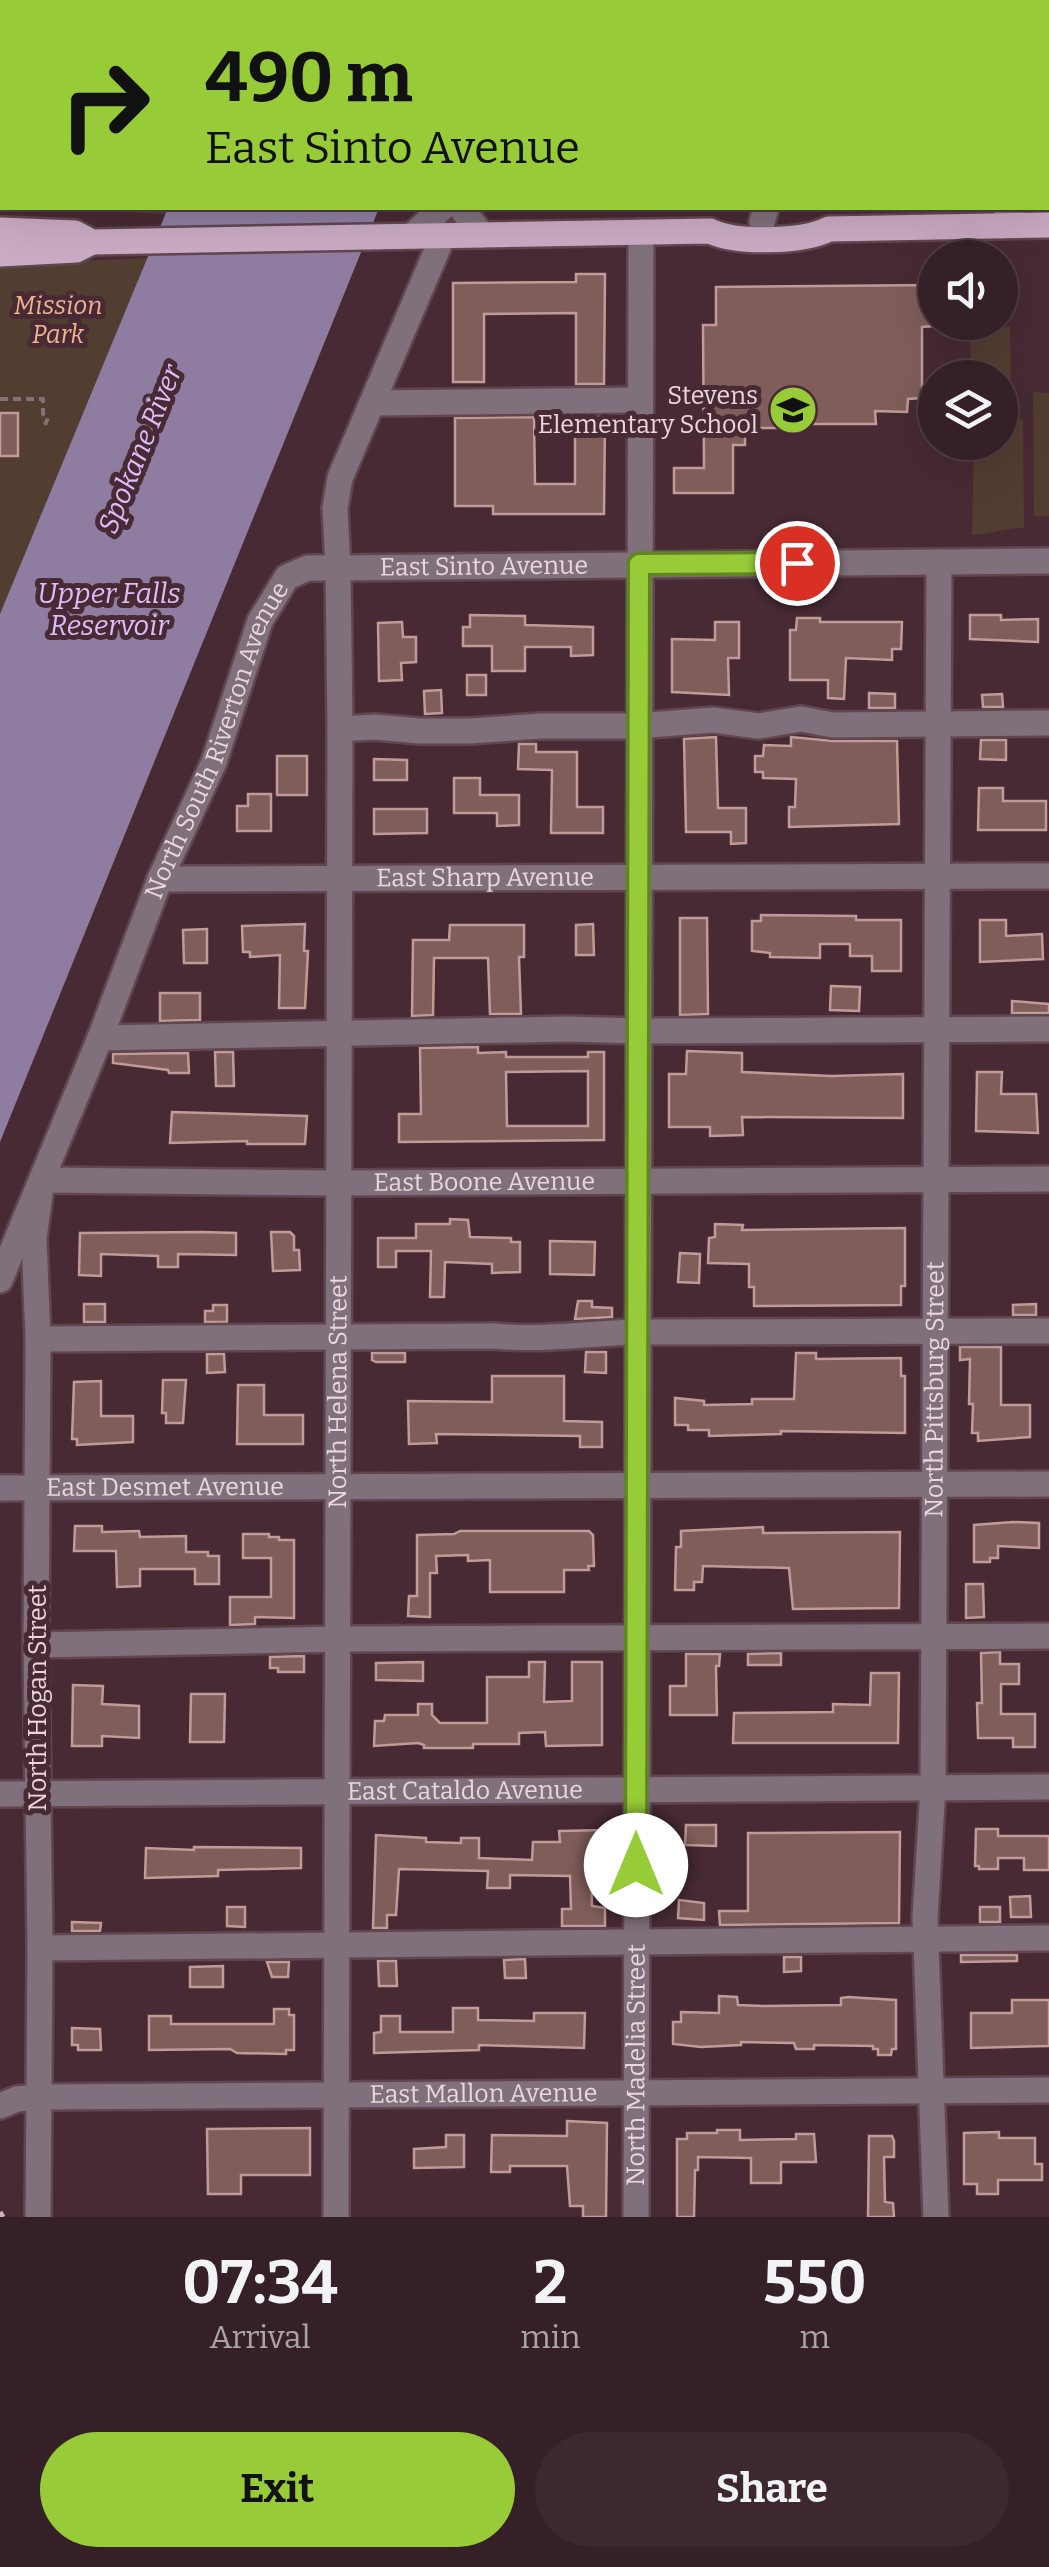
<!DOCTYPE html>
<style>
:root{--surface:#352027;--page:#3d282f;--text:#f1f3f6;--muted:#aaa3a7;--line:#4f3e44;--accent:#97cc38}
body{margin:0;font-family:Bitter,serif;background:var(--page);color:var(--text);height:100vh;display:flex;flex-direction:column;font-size:38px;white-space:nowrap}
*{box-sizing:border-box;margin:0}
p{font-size:32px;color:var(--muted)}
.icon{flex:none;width:55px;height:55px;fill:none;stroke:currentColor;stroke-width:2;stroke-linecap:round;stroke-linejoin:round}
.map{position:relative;height:2217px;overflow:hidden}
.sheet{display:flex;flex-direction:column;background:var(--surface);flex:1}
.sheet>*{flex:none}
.banner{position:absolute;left:0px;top:0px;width:1050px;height:210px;box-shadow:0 10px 40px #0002,0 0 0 2px var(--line);background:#97cc38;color:#111;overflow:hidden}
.buttons{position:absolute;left:918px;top:240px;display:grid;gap:20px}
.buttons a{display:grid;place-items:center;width:100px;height:100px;border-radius:50%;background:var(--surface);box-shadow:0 10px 40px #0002,0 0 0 2px var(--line);font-size:50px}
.pin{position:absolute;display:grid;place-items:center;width:85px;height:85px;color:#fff;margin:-42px;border:5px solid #fff;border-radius:50%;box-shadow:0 2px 10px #0007}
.me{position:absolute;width:110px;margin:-55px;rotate:0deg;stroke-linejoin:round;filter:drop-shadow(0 0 8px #0008)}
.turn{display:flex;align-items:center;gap:35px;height:210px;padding:0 40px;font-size:45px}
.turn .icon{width:130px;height:130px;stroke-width:2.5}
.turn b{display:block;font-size:70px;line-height:85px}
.eta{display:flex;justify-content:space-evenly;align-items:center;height:170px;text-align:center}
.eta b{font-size:60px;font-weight:700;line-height:70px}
.cta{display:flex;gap:20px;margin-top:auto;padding:20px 40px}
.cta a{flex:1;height:115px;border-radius:60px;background:var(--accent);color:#111;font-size:40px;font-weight:700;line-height:115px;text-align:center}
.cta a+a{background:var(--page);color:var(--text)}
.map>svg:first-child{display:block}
</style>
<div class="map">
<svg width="1049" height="2217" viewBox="0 0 1049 2217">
<rect width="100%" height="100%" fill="#472a34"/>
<!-- green -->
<g fill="#523d31">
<polygon points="61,0 250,0 59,2"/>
<polygon points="26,208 168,208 166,214"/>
<polygon points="148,258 145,264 0,614 0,264"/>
<polygon points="1010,327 1011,385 1000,385 1000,378 971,377 970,328"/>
<polygon points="1033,392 1049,393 1049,516 1034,516"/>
<path d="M1023,419L1024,528C1005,528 992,534 972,535L974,443L1000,442V421Z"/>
</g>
<!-- water -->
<g fill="#8e7da1">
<polygon points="250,0 482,0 249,2"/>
<polygon points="168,208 379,208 0,1142 0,614"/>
</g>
<!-- building -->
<g fill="#7f5d5a" stroke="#c09b97" stroke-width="2.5" fill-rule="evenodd">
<polygon points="576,274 605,274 604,384 576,384 576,313 484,314 484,382 453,382 453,283 576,282"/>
<polygon points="933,285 934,326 922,327 922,398 908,399 907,412 875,411 876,424 809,424 801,416 780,416 780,428 745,428 745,445 733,445 733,493 674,493 674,468 704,468 703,325 716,325 716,287"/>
<rect x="0" y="413" width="18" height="43"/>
<polygon points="534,417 535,484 575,484 575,417 605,417 604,514 493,514 493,506 455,506 455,418"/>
<polygon points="470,615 525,616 525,625 593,627 593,655 571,656 571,647 525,647 525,671 492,671 492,646 463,646 463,627 470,627"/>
<polygon points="970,615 1001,615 1001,620 1038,619 1038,642 970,639"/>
<polygon points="797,618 820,618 820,622 902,622 901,649 892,649 892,660 846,658 844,699 828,698 828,680 790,680 790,630 796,630"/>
<polygon points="402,622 403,637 416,637 416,662 401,663 402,680 379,681 378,623"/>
<polygon points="715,622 739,622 739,658 728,658 729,695 672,692 672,639 715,640"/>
<rect x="467" y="675" width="19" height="20"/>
<polygon points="441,690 442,713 425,714 424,691"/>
<polygon points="869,693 895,694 895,708 869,708"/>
<polygon points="1002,694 1003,707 983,707 982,695"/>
<polygon points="716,737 718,808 746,808 746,843 731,844 731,832 686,832 684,739"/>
<polygon points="791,737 833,741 897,741 899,824 789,827 789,807 795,807 796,779 763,778 763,772 755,772 755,756 763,756 764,745 791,746"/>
<polygon points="981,740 1006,740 1006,760 980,759"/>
<polygon points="519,744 536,744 536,752 577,752 577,807 603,807 603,833 551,833 552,770 518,769"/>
<rect x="277" y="756" width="30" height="39"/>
<polygon points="374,759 407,760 407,780 374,780"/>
<polygon points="454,778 480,778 480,795 519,795 519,825 497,826 497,813 454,813"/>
<polygon points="979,788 1003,788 1003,801 1046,801 1046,830 978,830"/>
<polygon points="248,794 271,794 271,831 237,831 237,806 248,806"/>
<polygon points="374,809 427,809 427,833 374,834"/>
<polygon points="761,915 856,916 856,920 901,920 901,971 872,971 872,956 850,956 850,944 820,944 820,958 770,957 770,953 752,951 752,921 761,921"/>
<polygon points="680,918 707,918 708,1014 680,1015"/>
<polygon points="980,920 1006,920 1006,936 1042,934 1043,959 980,962"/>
<polygon points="305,924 304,951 308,951 305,1008 279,1008 280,955 250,957 250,952 243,952 242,926"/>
<polygon points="593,924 594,955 576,955 576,925"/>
<polygon points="450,925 524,925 524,957 519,957 521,1014 490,1014 488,958 434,958 433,1015 412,1016 413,940 449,940"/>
<polygon points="207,929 207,963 184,963 183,930"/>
<polygon points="831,986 860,987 859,1011 830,1010"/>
<polygon points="160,993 200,993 200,1020 160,1021"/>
<polygon points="1012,1001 1049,1004 1049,1013 1012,1013"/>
<path d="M478,1047V1053L506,1052V1057H588V1052H604V1140L399,1142V1114H421L420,1048ZM588,1071V1126H507L506,1072Z"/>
<polygon points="687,1051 742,1053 742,1072 832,1076 903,1074 903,1118 742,1117 743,1135 710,1136 710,1127 669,1127 669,1074 686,1074"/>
<polygon points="215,1052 233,1052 234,1086 216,1086"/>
<polygon points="188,1053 189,1073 169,1073 168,1070 113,1063 113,1054"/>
<polygon points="977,1072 1002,1072 1001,1094 1036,1094 1038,1133 976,1131"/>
<polygon points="172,1112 307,1116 305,1144 247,1144 247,1141 170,1143"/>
<polygon points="450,1219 468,1220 470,1237 511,1238 511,1242 520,1242 520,1272 492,1273 492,1264 445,1262 444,1297 430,1297 431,1251 396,1251 396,1267 378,1267 378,1238 416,1238 416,1224 450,1224"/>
<polygon points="715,1224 743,1225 742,1230 905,1228 905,1286 901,1286 901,1305 754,1306 754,1287 749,1287 749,1264 708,1263 709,1238 715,1237"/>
<polygon points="202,1232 236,1233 236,1255 178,1254 178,1267 158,1267 158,1256 101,1254 101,1276 79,1275 80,1233"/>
<polygon points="271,1232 290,1232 294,1236 294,1250 299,1250 300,1270 273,1271"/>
<polygon points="550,1241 595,1242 594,1275 550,1274"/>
<polygon points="680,1253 700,1254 699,1283 678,1282"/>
<polygon points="578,1301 592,1301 592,1307 612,1308 612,1317 575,1319"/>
<rect x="84" y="1304" width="21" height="18"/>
<polygon points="1036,1304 1036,1315 1013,1315 1013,1305"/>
<polygon points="213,1305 227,1305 227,1322 205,1322 205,1311 213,1311"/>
<polygon points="960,1347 1001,1347 1001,1405 1030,1405 1030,1437 978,1441 978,1433 972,1433 973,1404 969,1404 970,1359 960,1360"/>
<polygon points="586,1352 606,1352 606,1373 585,1372"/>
<polygon points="372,1353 405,1353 405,1362 376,1362 372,1360"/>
<polygon points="796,1353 816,1353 816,1359 901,1358 901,1376 905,1376 905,1433 781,1431 781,1434 709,1436 709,1430 688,1430 688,1425 675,1425 675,1398 704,1401 704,1405 752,1404 752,1399 794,1399"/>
<polygon points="207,1354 224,1354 225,1372 207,1373"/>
<polygon points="492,1376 564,1376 564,1421 602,1422 602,1447 580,1447 580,1436 436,1434 437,1443 409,1444 408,1401 492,1402"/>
<polygon points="163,1380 186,1380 183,1423 166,1423 166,1413 162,1413"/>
<polygon points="101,1381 101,1416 133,1416 133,1442 77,1445 77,1439 72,1439 74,1382"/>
<polygon points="238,1385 264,1385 264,1415 303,1415 303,1444 237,1444"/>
<polygon points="1013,1522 1039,1523 1039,1548 998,1546 998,1558 990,1558 990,1562 974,1562 974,1525"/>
<polygon points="75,1526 102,1526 102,1532 139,1531 140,1537 186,1536 186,1552 208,1552 208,1556 219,1556 219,1584 195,1584 195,1569 140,1569 140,1586 117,1587 116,1551 74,1551"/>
<polygon points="763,1527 763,1533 900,1532 899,1608 793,1609 789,1568 703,1566 702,1582 694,1582 694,1590 675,1590 676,1547 681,1547 681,1531"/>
<polygon points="460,1531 589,1531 593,1535 594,1566 588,1566 589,1570 564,1570 564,1592 490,1592 490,1560 468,1561 468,1555 436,1556 437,1573 430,1573 430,1617 408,1616 409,1596 417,1596 417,1535 454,1534"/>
<polygon points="243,1534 269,1534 269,1537 279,1537 279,1540 294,1540 294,1618 255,1617 255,1624 230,1625 230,1597 271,1597 271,1558 243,1558"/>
<polygon points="966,1584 983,1584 984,1617 966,1618"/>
<polygon points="1000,1652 1000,1664 1019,1664 1019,1684 1001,1684 1001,1714 1035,1714 1035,1747 1013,1747 1013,1738 978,1738 977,1703 982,1703 981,1653"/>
<polygon points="781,1653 781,1665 748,1665 748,1654"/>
<polygon points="686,1654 720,1654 719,1666 716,1666 717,1715 670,1715 670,1686 686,1686"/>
<polygon points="304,1656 304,1672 278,1672 278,1668 270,1668 270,1657"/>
<polygon points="423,1662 423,1681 376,1680 376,1663"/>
<polygon points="529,1662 545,1662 544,1702 572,1701 572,1662 602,1662 602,1745 546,1746 545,1732 519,1733 519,1744 473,1744 473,1748 424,1748 424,1745 418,1743 374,1746 375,1721 384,1721 385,1715 418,1715 418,1704 432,1704 432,1715 440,1723 487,1723 487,1677 529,1677"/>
<polygon points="871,1673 899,1673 898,1743 733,1743 734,1713 833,1712 833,1704 870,1705"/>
<polygon points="73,1685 103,1686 102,1704 139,1706 139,1738 102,1736 102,1746 72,1746"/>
<polygon points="191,1694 225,1694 224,1742 190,1742"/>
<polygon points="686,1825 716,1825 716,1846 685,1845"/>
<polygon points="976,1829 998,1829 998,1836 1049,1836 1049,1870 1024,1870 1024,1858 998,1858 998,1869 979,1869 979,1866 975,1866"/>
<polygon points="607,1830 608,1853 591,1853 592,1906 605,1908 605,1926 562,1926 562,1909 571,1909 570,1876 510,1875 510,1888 487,1888 488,1871 399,1869 396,1915 387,1915 387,1928 373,1928 376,1835 426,1838 426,1842 461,1843 461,1838 479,1838 479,1858 532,1860 533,1842 560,1842 559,1831"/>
<polygon points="900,1832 899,1923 720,1925 719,1911 748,1911 748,1833"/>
<polygon points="194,1847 301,1848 301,1868 218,1870 218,1876 145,1878 146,1848 194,1850"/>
<polygon points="1030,1896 1031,1917 1011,1917 1010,1897"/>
<polygon points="679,1900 704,1903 704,1920 678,1918"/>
<polygon points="227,1907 245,1907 245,1927 227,1926"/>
<rect x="980" y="1907" width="20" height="15"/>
<polygon points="72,1922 101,1923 100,1931 72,1931"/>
<polygon points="961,1955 1017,1955 1017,1961 961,1962"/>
<polygon points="784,1957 801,1957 801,1971 784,1972"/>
<polygon points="525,1959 526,1978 505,1978 504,1960"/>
<polygon points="378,1961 396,1961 397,1986 379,1986"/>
<polygon points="267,1962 289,1962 288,1977 272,1977"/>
<polygon points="223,1966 223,1987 190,1987 190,1967"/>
<polygon points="719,1996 737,1997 738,2005 764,2006 841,2005 841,1998 848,1997 896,2000 896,2049 892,2049 891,2055 878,2055 878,2049 873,2049 873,2046 814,2045 814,2049 796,2049 794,2043 741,2042 741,2045 701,2047 673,2044 673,2022 681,2022 681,2012 719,2013"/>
<polygon points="1012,2000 1049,2000 1049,2046 971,2048 971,2013 1012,2013"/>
<polygon points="453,2008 478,2008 478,2020 534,2021 534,2013 585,2013 584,2048 479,2045 479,2050 374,2053 374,2033 381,2032 381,2016 400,2016 400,2032 453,2032"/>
<polygon points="274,2009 289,2009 289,2015 294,2015 294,2050 286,2050 286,2054 237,2053 230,2049 149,2050 149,2016 171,2016 171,2024 274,2024"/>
<polygon points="72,2028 100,2029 101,2050 78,2050 78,2045 72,2045"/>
<polygon points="567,2121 607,2123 606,2217 583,2217 583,2206 570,2206 567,2166 510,2166 510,2172 491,2172 492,2135 567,2136"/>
<polygon points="310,2128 310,2175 241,2175 241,2194 208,2194 207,2129"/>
<polygon points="717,2130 740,2130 740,2140 796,2139 796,2134 814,2134 816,2162 781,2162 781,2183 751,2183 751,2158 698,2157 698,2170 695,2170 694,2217 677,2217 677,2139 687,2139 687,2133 717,2133"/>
<polygon points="999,2132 999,2138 1035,2138 1035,2164 1042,2164 1042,2180 998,2180 998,2194 977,2194 977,2184 964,2184 964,2133"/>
<polygon points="446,2135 464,2135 464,2167 414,2168 414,2149 446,2147"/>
<polygon points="869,2136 892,2136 894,2141 894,2157 884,2157 885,2202 893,2203 894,2217 868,2217"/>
</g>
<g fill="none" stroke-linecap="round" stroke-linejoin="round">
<!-- minor casing -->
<g stroke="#61464f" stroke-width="30">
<g id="minor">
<polyline points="812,0 816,2"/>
<polyline points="81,2 83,0"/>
<polyline points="559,2 560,0"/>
<polyline points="683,2 684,0"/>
<polyline points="780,2 781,0"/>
<polyline points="930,2 931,0"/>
<polyline points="0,66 2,68"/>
<polyline points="0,99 2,95"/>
<polyline points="1048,151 1049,148"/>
<polyline points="461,208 482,235"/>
<polyline points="762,222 766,208"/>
<polyline points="1001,226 1012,208"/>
<polyline points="412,236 442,208"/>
<polyline points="372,403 639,400"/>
<polyline points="340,729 375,727 420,731 470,731 541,726 637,726 713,720 759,726 801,719 833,725 1049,723"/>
<path id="s1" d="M160,879L1049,876"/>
<polyline points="100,1038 568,1029 638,1031 1049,1029"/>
<path id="s2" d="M0,1280L100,1038L160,879L214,762L260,621L287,577L308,568H338L335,508L340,478L443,236"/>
<path d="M38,1339L494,1336C542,1341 590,1333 638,1332L1049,1331"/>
<path id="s3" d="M0,1488L1049,1484"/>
<polyline points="36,1645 338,1639 1049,1636"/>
<path id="s4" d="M0,1794L1049,1787"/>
<polyline points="40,1948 1049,1938"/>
<path id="s5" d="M0,2106L17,2099L38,2097L1049,2090"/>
<path id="s6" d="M38,2217L40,1948L36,1645L38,1339L34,1238L42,1180L339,1183L1049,1179"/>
<path id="s7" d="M336,2217L340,729L338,568L1049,561"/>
<path id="s8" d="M636,2217L641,232"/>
<path id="s9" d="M936,2217L925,1918L933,1787L939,562"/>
</g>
</g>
<!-- major casing -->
<g stroke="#61464f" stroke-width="30">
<g id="major">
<path d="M0,230L75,233L92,242L710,231C737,244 803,242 829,229L1049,225"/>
<polyline points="0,254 76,250 92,242"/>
</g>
</g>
<!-- path -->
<g stroke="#886f77" stroke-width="4" stroke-dasharray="8 5" stroke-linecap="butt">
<polyline points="152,2 153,0"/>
<polyline points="511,2 513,0"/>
<polyline points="0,399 43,399 43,414 48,418 45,425"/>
</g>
<!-- minor -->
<use href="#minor" stroke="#7f707c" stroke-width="25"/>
<!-- major -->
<use href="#major" stroke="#c9abc3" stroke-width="25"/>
<!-- rail -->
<polyline stroke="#ccb6bd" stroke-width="5" stroke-dasharray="12 12" stroke-linecap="butt" points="0,2212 3,2217"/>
</g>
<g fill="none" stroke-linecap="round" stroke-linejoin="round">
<!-- route casing -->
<g stroke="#628524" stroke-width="25">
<polyline id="route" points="636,1865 639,564 797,563"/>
</g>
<!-- route -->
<use href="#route" stroke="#97cc38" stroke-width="18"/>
</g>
<!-- icons -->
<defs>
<g id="school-disc" transform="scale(2.5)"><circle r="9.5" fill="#97cc38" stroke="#472a34"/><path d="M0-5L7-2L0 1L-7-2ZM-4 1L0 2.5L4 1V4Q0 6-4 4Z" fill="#111"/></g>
</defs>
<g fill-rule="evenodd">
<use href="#school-disc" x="793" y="410"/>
</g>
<g text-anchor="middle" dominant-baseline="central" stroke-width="10" stroke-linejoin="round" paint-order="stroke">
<!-- park labels -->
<g font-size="25" font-style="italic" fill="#f2b391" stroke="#472a34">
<text x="58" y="306">Mission<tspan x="58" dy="29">Park</tspan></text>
</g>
<!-- poi labels -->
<g font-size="25" fill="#ead6dc" stroke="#472a34" text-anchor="end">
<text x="758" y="396">Stevens<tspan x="758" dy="29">Elementary School</tspan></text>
</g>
<!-- street labels -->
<g font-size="25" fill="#ead6dc" stroke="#472a34">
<text stroke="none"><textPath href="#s7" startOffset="1795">East Sinto Avenue</textPath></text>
<text stroke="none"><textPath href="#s2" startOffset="582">North South Riverton Avenue</textPath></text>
<text stroke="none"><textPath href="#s1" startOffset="325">East Sharp Avenue</textPath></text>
<text stroke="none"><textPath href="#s6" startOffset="1480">East Boone Avenue</textPath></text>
<text stroke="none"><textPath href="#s9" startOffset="828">North Pittsburg Street</textPath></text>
<text stroke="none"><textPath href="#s7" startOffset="825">North Helena Street</textPath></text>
<text stroke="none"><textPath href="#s3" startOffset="165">East Desmet Avenue</textPath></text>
<text transform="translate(38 1698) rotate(-90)">North Hogan Street</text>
<text stroke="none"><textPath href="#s4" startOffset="465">East Cataldo Avenue</textPath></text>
<text stroke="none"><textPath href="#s8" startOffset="152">North Madelia Street</textPath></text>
<text stroke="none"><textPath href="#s5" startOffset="485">East Mallon Avenue</textPath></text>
</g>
<!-- water labels -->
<g font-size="28" font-style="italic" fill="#dbbef9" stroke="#472a34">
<text transform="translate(140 449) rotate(-68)">Spokane River</text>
<text x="109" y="593">Upper Falls<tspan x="109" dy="32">Reservoir</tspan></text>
</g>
</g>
</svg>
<div class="buttons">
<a><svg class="icon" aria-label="sound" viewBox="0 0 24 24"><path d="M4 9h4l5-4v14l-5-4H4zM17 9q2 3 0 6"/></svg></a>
<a><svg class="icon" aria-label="layers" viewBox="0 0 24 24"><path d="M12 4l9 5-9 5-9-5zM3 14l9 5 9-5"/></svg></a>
</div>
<div class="pin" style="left:797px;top:563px;background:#d93025"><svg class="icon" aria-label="arrive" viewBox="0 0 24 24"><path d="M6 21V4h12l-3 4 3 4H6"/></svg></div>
<svg class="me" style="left:636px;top:1865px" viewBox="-20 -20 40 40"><circle r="19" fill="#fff"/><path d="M0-13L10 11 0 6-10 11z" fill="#97cc38"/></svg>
<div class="banner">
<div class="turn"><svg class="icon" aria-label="right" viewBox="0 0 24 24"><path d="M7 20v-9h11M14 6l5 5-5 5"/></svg><div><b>490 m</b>East Sinto Avenue</div></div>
</div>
</div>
<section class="sheet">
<div class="eta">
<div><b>07:34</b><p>Arrival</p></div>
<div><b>2</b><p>min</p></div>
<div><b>550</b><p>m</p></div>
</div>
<div class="cta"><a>Exit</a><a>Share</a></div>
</section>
